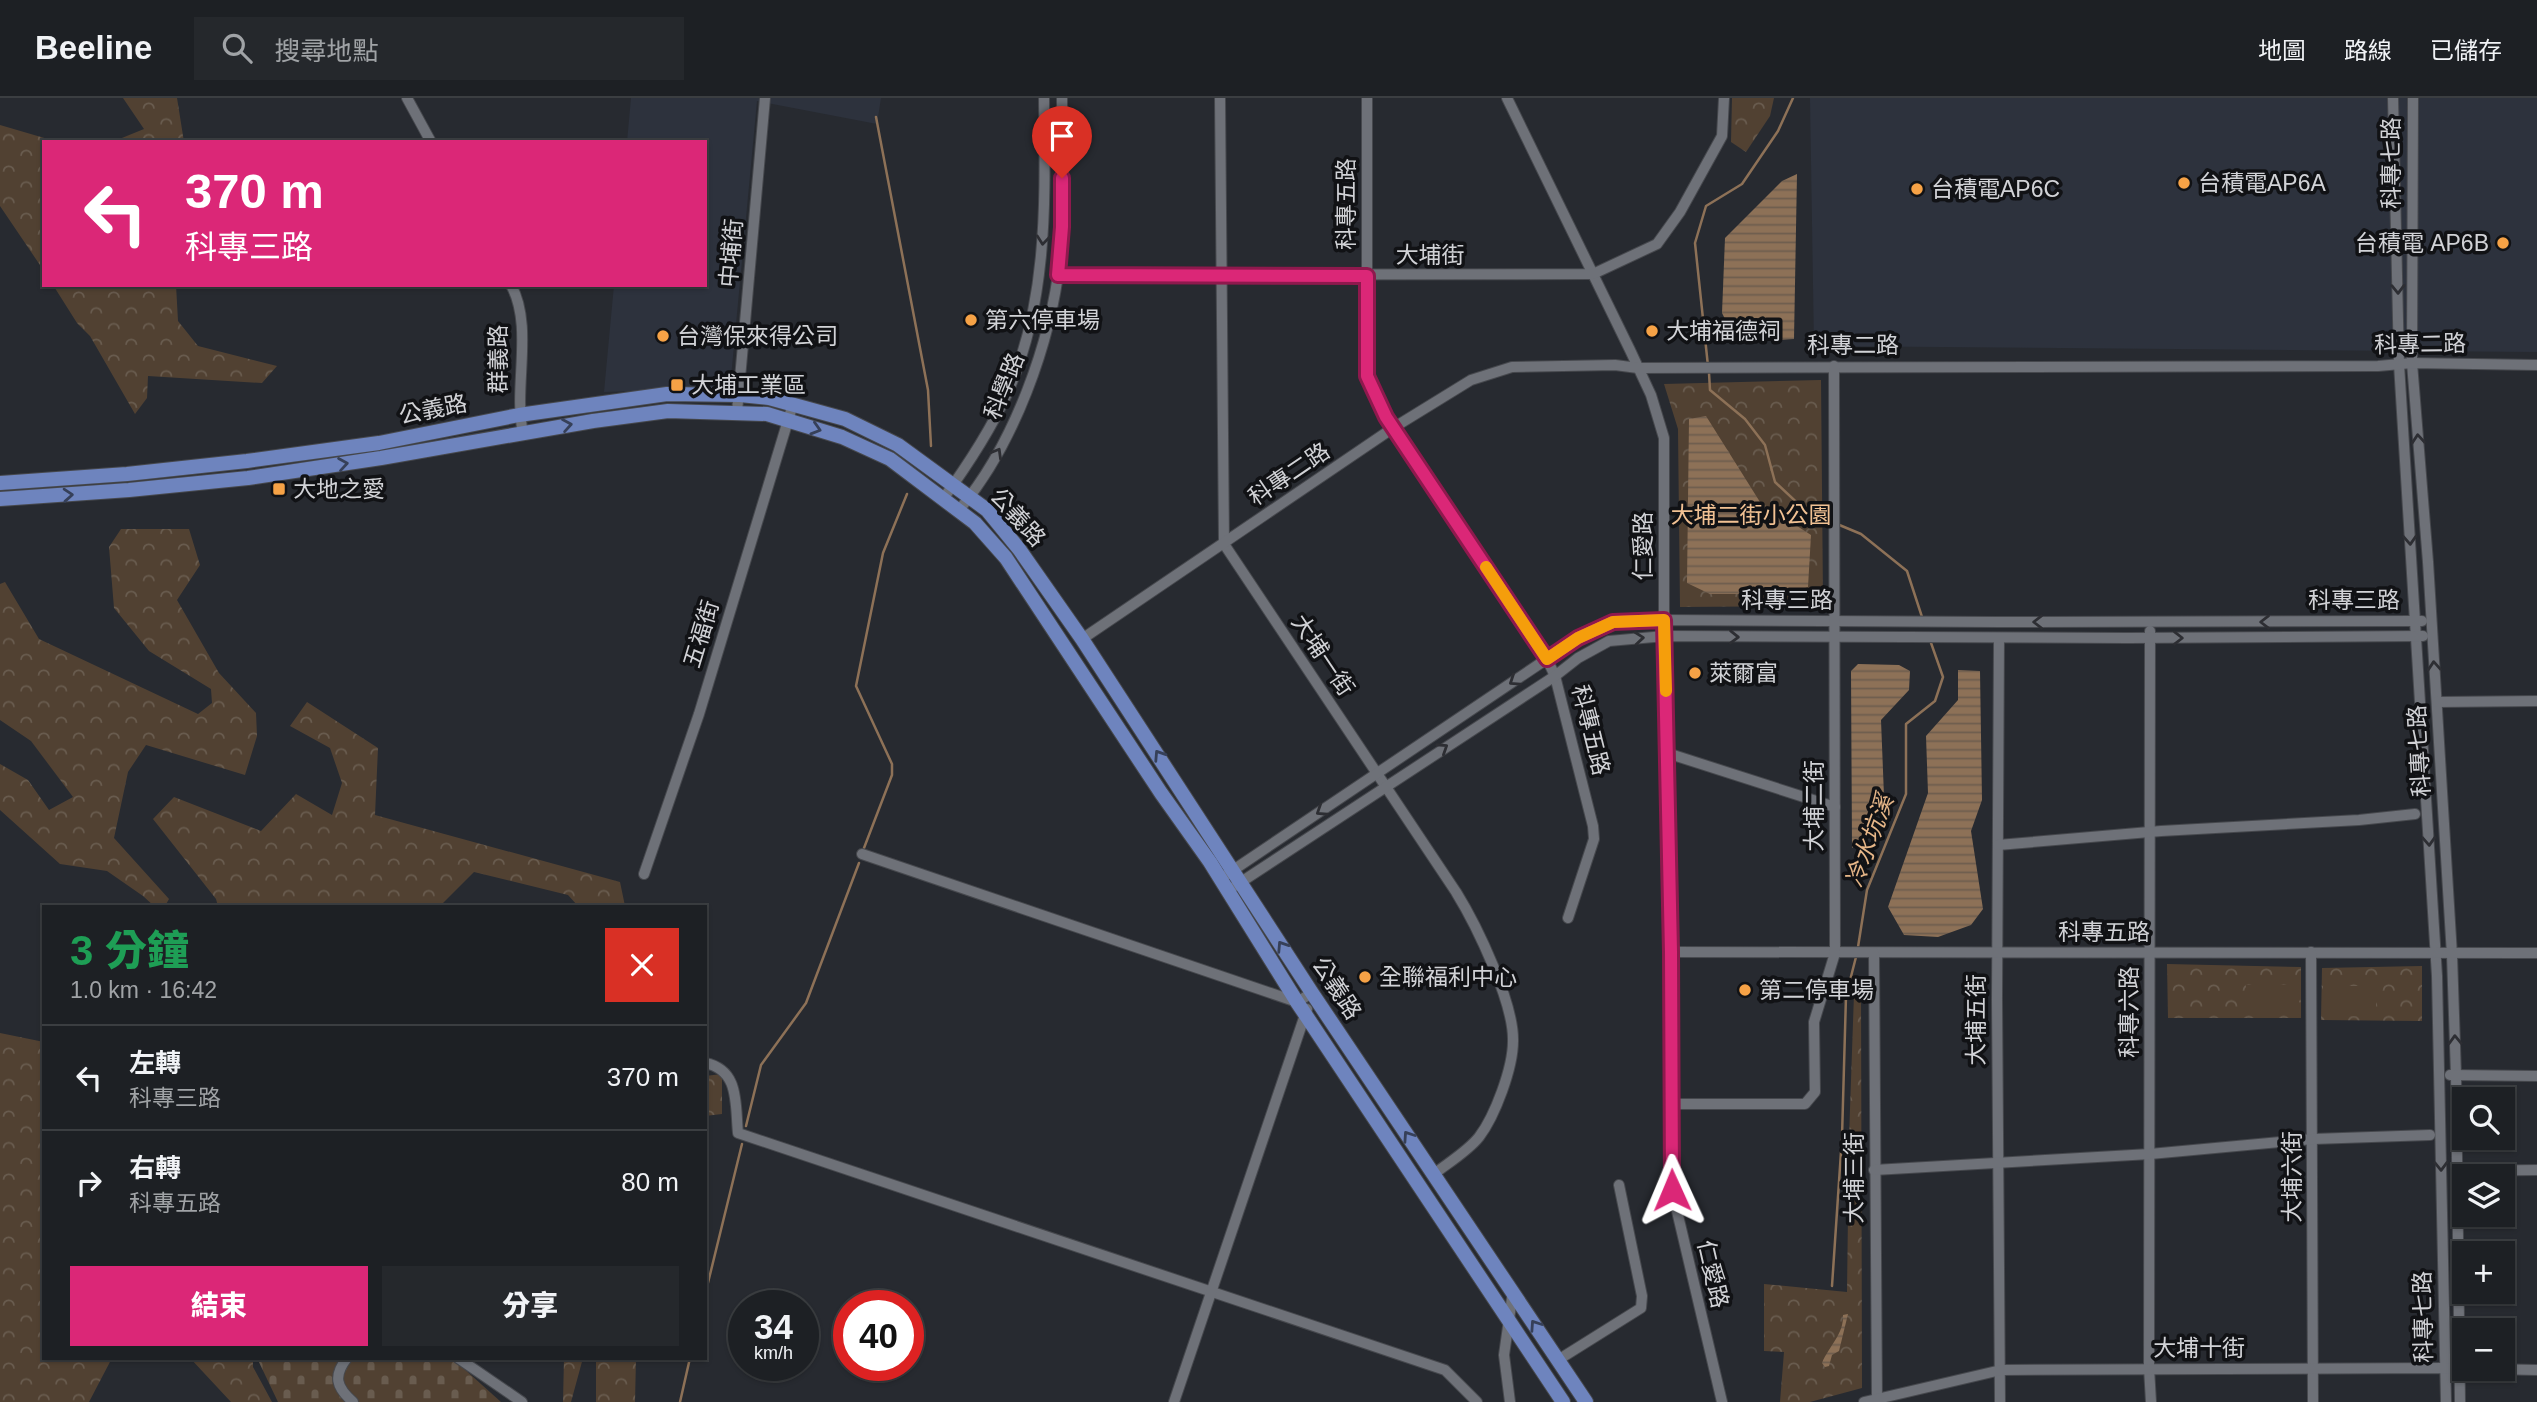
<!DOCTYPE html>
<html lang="zh-TW">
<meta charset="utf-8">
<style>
:root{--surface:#1d2024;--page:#25282c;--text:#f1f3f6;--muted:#a0a3a6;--line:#3b3e41;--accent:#db2777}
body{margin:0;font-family:Arial,"Noto Sans TC",sans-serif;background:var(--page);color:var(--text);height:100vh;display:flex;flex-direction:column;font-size:26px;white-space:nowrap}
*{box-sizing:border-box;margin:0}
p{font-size:23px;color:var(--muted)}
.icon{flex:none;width:38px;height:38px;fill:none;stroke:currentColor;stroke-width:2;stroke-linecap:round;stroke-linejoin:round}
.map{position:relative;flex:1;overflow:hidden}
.drawer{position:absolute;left:42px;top:807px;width:665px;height:455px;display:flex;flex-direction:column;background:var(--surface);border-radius:0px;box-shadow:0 2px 5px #0004,0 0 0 2px var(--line)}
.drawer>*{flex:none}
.hud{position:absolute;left:42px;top:42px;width:665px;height:147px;border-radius:0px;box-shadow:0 2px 5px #0004,0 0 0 2px var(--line);background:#db2777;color:#fff;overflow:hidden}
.buttons{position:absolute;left:2452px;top:989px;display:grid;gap:14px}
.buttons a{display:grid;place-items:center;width:63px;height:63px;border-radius:0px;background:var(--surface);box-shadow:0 2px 5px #0004,0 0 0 2px var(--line);font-size:35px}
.speed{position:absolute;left:728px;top:1192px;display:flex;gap:14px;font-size:35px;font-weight:700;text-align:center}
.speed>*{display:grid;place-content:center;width:91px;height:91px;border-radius:50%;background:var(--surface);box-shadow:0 2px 5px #0004,0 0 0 2px var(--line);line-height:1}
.speed small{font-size:18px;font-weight:400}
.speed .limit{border:10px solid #d22;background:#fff;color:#111}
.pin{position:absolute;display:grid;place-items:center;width:60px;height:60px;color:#fff;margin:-72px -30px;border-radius:50% 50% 50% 0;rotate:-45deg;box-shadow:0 0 7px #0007}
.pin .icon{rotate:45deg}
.me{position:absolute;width:77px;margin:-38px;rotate:359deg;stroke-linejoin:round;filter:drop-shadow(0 0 5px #0008)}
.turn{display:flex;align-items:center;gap:24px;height:147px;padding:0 28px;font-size:32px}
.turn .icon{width:91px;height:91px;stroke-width:2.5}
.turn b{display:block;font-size:49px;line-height:60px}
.round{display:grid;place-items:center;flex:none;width:74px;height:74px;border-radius:0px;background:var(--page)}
.headline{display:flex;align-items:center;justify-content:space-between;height:119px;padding:0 28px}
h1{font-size:42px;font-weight:800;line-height:52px;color:#1e9e55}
.button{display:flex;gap:14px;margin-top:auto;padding:14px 28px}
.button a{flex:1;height:80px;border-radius:0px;background:var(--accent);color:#fff;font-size:28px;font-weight:800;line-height:80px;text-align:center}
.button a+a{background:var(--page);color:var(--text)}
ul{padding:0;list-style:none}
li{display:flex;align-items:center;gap:21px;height:105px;padding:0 28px;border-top:2px solid var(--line)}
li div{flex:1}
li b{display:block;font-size:26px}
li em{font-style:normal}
header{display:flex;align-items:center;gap:42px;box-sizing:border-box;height:98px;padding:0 35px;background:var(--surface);border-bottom:2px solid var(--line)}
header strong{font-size:33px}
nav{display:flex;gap:38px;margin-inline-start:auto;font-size:24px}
.search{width:490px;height:63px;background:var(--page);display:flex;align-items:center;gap:18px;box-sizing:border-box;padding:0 24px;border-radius:0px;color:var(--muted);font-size:26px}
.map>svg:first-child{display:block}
</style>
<header>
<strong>Beeline</strong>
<div class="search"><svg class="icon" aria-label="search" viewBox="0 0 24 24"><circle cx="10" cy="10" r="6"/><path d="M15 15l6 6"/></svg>搜尋地點</div>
<nav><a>地圖</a><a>路線</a><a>已儲存</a></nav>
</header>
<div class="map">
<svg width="2537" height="1304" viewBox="0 0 2537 1304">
<defs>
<pattern id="forest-crowns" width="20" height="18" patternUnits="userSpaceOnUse" patternTransform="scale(1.75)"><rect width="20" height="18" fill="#514132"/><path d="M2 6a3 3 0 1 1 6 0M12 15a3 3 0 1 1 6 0" fill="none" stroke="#695c4f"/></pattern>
<pattern id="cemetery-stones" width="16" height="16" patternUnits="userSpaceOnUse" patternTransform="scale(1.75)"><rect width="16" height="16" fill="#514132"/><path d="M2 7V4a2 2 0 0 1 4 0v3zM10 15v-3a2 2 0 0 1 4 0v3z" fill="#695c4f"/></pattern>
<pattern id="water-rules" width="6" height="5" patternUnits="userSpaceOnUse" patternTransform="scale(1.75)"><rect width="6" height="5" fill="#8d7157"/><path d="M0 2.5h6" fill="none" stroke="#6e5d4e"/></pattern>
</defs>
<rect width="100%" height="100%" fill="#272a30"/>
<!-- built -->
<g fill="#2d323d">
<polygon points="631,0 881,0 877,26 757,3 730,290 604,294 614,187 705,187 705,44 627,44"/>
<polygon points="1810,0 2537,0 2537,254 1814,248"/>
</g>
<!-- forest -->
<g fill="url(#forest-crowns)">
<polygon points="123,0 177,0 184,44 112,44 144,31"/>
<polygon points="1732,0 1774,0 1770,18 1746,54 1731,44"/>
<polygon points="0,27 58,44 44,44 44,173 0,108"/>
<polygon points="53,187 176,187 178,223 198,248 277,268 262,285 148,278 147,300 135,316 90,238 77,225"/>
<polygon points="1821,282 1823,502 1816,508 1680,509 1678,331 1664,286"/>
<polygon points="121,431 189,431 200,467 177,502 219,575 256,615 257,638 245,677 146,647 128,674 114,740 169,801 165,808 154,808 143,798 107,773 60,766 0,712 0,666 28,682 49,712 73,699 31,643 0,622 0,486 5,484 39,541 198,616 212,605 211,591 149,553 114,510 109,449"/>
<polygon points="307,604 378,650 375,717 620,784 625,808 578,808 568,797 474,774 440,808 218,808 216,801 153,721 174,699 261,733 296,696 332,717 342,685 330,650 290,628"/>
<polygon points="2167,866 2301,869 2301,920 2168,920"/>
<polygon points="2422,868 2422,923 2321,922 2322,870"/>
<polygon points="1861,890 1862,1290 1810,1304 1780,1304 1784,1254 1764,1253 1764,1186 1847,1194 1849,1040 1854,896"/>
<polygon points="0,935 44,944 44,1260 112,1260 89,1304 0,1304"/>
<polygon points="722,976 722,1016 705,1018 705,978"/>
<polygon points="190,1260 253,1260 253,1269 272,1304 231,1304"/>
<polygon points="564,1260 583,1260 571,1304 563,1304"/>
<polygon points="596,1260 636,1260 635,1304 596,1304"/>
</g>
<!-- cemetery -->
<polygon fill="url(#cemetery-stones)" points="257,1260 452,1260 501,1304 278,1304"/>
<!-- pitch -->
<g fill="#514132">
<rect x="2246" y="887" width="53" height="30"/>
<rect x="2323" y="888" width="53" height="30"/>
</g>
<!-- water -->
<g fill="url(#water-rules)">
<polygon points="1797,76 1794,241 1760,243 1733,237 1722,215 1725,140 1782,83"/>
<polygon points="1706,318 1760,404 1811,437 1808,489 1789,496 1710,496 1687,485 1689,321"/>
<polygon points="1858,566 1899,567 1910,573 1909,592 1881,622 1884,698 1871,735 1852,750 1851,573"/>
<polygon points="1958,572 1980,573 1982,702 1971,733 1983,811 1971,827 1938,839 1904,837 1888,809 1928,695 1926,638 1958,602"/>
<path d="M1848,1216L1839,1253L1832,1257L1829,1268L1825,1269L1822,1265C1829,1248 1844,1236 1843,1217Z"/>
</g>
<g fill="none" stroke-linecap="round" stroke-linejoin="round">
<!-- stream -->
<g stroke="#8d7157" stroke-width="2.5">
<polyline points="876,19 928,292 931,348"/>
<polyline points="1708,268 1695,145 1706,108 1742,86 1778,33 1793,0"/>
<polyline points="1709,275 1710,292 1745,321 1765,347 1775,384 1807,414 1831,423"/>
<polyline points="1837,426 1861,436 1907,473 1922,519"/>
<polyline points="864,750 892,677 892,666 856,588 883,455 907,396"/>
<polyline points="1858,849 1867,792 1906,696 1906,626 1935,603 1943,579 1930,542"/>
<polyline points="746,1028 761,967 806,905 859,765"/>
<polyline points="1832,1188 1842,1039 1846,898 1856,859"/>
<polyline points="705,1197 742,1046"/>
<polyline points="680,1304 690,1260"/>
</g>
<!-- minor casing -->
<g stroke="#46484d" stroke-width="12">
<g id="minor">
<polyline points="407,0 431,44"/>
<path d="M1220,0L1224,446L1456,794C1477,828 1514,905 1513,943C1513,970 1495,1018 1479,1039C1468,1053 1448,1065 1434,1076"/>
<polyline points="1367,0 1367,278 1386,319 1547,561 1555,578 1593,728 1594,741 1568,820"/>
<polyline points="1507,0 1630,252 1651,297 1664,340 1664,522 1671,854 1672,1092 1722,1304"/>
<polyline points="2393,0 2399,266 2437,878 2446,1304"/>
<polyline points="2413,0 2412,265 2428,464 2452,857 2456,977 2460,1304"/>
<polyline points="1058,177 1593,176 1657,146 1680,114 1722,38 1724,0"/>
<path d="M511,187C534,229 513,289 523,335"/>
<polyline points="737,314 765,0"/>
<path d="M943,401C967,368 990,333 1007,296C1049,203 1045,99 1044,0"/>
<path d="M959,412C1014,347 1051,245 1060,161C1066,108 1062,53 1062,0"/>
<polyline points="2150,533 2149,1270 2151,1304"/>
<polyline points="1999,540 1997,901 2000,1304"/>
<polyline points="1082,541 1393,330 1471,282 1512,269 1615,267 1638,270 2378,268 2412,265 2537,267"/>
<polyline points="2437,604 2537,603"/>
<polyline points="1667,655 1835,709"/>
<polyline points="1998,747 2161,733 2359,722 2415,716"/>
<polyline points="862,756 1297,904 1312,895"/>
<polyline points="644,776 699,616 793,306"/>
<polyline points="1220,781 1578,540 1613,524 1664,522 1997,524 2422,523"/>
<polyline points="1235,788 1555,578 1578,560 1609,543 1665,538 2128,540 2423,538"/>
<polyline points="1671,854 2537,855"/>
<polyline points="2311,854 2313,1304"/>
<polyline points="1874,855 1877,1304"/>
<path d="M705,965C740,972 735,1006 738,1035L1445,1272L1477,1304"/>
<polyline points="2450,977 2537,978"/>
<polyline points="1670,1006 1805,1006 1815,994 1814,924 1835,855 1834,268"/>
<polyline points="1874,1072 2150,1056 2313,1041 2430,1037"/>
<polyline points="2457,1073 2537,1072"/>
<path d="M347,1260C333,1278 336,1289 353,1304"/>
<polyline points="458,1260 522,1304"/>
<polyline points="1558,1262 1641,1210 1642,1198 1619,1087"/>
<polyline points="1174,1304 1307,911"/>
<polyline points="1510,1304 1504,1257 1513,1193"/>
<polyline points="1864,1304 2001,1272 2445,1270 2537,1272"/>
</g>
</g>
<!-- major casing -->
<g stroke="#46484d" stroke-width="16">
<g id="major">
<polyline points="0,385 127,376 247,363 379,345 519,317 667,296 740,297 769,300 845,321 898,347 987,412 1019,451 1082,541 1312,895 1586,1304"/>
<polyline points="0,401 129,392 248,380 381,360 593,323 668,313 767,316 842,339 890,361 975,425 1006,460 1161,695 1210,764 1297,904 1563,1304"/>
</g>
</g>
<!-- minor -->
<use href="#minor" stroke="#6e7178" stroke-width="10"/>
<!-- major -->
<use href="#major" stroke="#6e84be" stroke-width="14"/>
</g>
<!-- one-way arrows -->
<defs><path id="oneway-chevron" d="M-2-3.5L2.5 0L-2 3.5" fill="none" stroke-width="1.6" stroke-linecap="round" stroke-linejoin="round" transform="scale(1.75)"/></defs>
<g stroke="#2d2e33">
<use href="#oneway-chevron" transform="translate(1043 142) rotate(96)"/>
<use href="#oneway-chevron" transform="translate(2398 191) rotate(89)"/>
<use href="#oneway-chevron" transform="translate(2418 341) rotate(-95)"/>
<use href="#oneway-chevron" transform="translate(997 355) rotate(-60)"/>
<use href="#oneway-chevron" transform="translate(2410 442) rotate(87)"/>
<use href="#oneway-chevron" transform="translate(2038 524) rotate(180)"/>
<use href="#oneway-chevron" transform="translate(2265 524) rotate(180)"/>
<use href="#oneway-chevron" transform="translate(1734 539) rotate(1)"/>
<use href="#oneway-chevron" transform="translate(1639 540) rotate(-5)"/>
<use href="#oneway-chevron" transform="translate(2178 540)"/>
<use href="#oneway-chevron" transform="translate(2434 568) rotate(-94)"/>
<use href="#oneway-chevron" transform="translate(1514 583) rotate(146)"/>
<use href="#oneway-chevron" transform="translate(1443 650) rotate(-33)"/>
<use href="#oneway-chevron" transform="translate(1321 713) rotate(147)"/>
<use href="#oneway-chevron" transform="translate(2429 743) rotate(87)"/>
<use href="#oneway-chevron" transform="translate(2455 942) rotate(-92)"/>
<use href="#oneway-chevron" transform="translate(2441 1068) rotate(89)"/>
</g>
<g stroke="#364059">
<use href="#oneway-chevron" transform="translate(567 327) rotate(-10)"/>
<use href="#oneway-chevron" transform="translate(816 331) rotate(17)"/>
<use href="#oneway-chevron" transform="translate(343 366) rotate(-9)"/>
<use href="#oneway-chevron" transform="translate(68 397) rotate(-4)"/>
<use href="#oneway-chevron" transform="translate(1159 657) rotate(-123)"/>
<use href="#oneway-chevron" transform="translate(1282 848) rotate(-123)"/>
<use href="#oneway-chevron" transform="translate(1408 1038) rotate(-124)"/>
<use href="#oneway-chevron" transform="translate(1535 1227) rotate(-124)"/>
</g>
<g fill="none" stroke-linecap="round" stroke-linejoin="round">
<!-- route casing -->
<g stroke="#8e194d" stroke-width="18">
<polyline id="route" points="1062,80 1062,129 1058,177 1367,178 1367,278 1386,319 1547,561 1578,540 1613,524 1664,522 1671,854 1672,1092"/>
</g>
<!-- route -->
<use href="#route" stroke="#db2777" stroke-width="12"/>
<!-- slow -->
<polyline stroke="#f59e0b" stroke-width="12" points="1486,469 1547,561 1578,540 1613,524 1664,522 1666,593"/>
</g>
<!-- markers -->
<g fill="#f6a246" stroke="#111215" stroke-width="2.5">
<circle cx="2184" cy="85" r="7"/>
<circle cx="1917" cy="91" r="7"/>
<circle cx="2503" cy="145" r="7"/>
<circle cx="971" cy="222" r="7"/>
<circle cx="1652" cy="233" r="7"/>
<circle cx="663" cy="238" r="7"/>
<rect x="670" y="280" width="14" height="14" rx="3.5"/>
<rect x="272" y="384" width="14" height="14" rx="3.5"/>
<circle cx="1695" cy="575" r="7"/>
<circle cx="1365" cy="879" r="7"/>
<circle cx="1745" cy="892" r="7"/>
</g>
<g text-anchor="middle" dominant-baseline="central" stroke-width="7" stroke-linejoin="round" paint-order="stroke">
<!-- street labels -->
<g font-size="23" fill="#d1d2d6" stroke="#111215">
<text transform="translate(2391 65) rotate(-90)">科專七路</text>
<text transform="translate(1346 106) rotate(-90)">科專五路</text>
<text transform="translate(731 155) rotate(-85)">中埔街</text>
<text x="1430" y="157">大埔街</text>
<text transform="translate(2420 246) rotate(-1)">科專二路</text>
<text x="1853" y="247">科專二路</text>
<text transform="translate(498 261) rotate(-90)">群義路</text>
<text transform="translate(1004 288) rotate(-68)">科學路</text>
<text transform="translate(433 311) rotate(-11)">公義路</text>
<text transform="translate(1289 376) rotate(-34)">科專二路</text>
<text transform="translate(1018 419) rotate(48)">公義路</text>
<text transform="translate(1643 448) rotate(-90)">仁愛路</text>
<text x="1787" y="502">科專三路</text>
<text x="2354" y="502">科專三路</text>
<text transform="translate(701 536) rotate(-73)">五福街</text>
<text transform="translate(1323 557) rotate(56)">大埔一街</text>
<text transform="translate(1591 632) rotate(76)">科專五路</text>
<text transform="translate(2419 653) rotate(-93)">科專七路</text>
<text transform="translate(1814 708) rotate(-90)">大埔二街</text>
<text x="2104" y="834">科專五路</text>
<text transform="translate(1337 890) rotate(57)">公義路</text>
<text transform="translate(2129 914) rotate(-90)">科專六路</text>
<text transform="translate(1976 922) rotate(-90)">大埔五街</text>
<text transform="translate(2292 1079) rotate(-90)">大埔六街</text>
<text transform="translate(1854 1080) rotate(-90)">大埔三街</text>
<text transform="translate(1713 1176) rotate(77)">仁愛路</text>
<text transform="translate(2423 1219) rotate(-91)">科專七路</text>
<text x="2199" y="1250">大埔十街</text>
</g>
<!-- poi labels -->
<g font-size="23" fill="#d1d2d6" stroke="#111215" text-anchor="start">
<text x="2198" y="85">台積電AP6A</text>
<text x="1931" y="91">台積電AP6C</text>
<text x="2489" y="145" text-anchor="end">台積電 AP6B</text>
<text x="985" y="222">第六停車場</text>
<text x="1666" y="233">大埔福德祠</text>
<text x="677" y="238">台灣保來得公司</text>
<text x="691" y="287">大埔工業區</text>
<text x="293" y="391">大地之愛</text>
<text x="1709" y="575">萊爾富</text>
<text x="1379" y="879">全聯福利中心</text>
<text x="1759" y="892">第二停車場</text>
</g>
<!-- park labels -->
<g font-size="23" fill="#f1c193" stroke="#111215">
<text x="1751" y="417">大埔二街小公園</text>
</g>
<!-- water labels -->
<g font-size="24" font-style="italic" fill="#e6b688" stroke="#111215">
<text transform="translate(1869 743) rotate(-70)">冷水坑溪</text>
</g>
</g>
</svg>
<div class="buttons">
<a><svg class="icon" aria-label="search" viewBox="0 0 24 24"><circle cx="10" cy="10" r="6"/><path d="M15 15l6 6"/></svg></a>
<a><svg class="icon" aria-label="layers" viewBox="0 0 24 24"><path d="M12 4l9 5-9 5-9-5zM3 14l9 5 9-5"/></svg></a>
<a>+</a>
<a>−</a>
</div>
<div class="speed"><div>34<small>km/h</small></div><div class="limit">40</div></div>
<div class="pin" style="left:1062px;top:80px;background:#d93025"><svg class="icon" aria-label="arrive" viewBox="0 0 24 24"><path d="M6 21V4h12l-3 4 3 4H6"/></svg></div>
<svg class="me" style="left:1672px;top:1092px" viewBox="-20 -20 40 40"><path d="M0-17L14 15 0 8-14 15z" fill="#db2777" stroke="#fff" stroke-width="4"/></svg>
<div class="hud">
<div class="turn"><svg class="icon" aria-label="left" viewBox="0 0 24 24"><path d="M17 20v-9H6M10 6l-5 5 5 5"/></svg><div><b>370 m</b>科專三路</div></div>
</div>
<section class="drawer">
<div class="headline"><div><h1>3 分鐘</h1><p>1.0 km · 16:42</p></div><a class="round" style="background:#d93025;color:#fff"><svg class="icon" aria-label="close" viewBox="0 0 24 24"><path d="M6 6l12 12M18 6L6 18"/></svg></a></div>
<ul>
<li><svg class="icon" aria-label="left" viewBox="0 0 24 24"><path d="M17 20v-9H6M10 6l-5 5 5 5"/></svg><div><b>左轉</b><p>科專三路</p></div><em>370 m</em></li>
<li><svg class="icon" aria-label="right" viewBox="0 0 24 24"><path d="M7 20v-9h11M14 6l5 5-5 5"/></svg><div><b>右轉</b><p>科專五路</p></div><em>80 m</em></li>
</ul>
<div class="button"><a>結束</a><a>分享</a></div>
</section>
</div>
